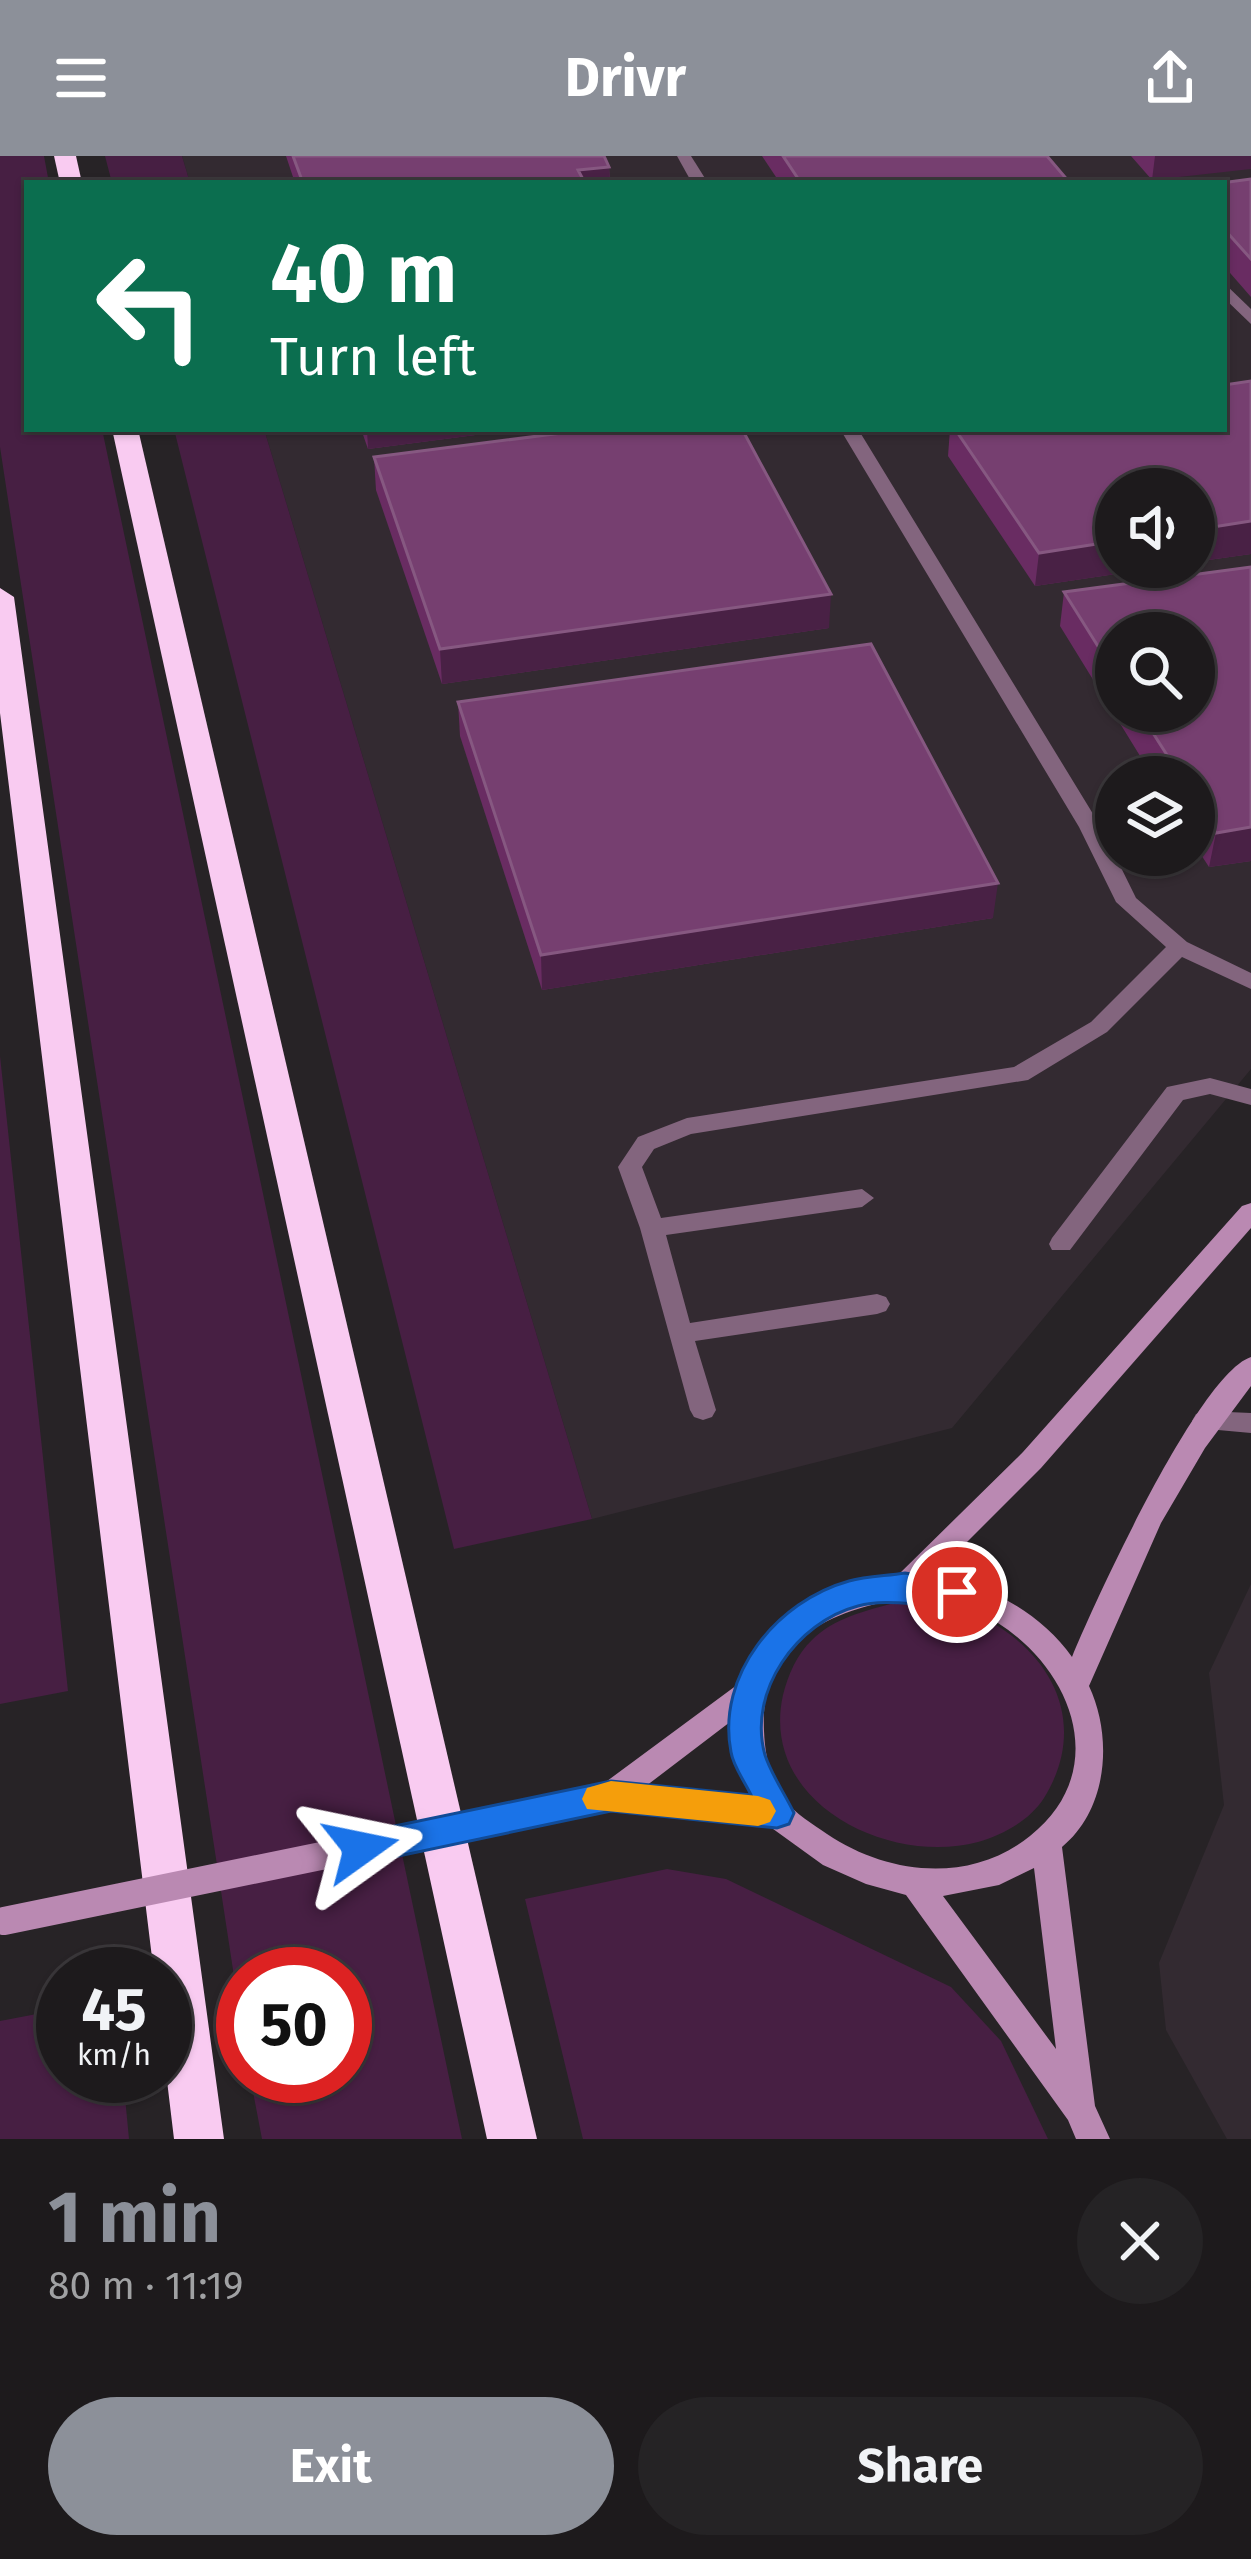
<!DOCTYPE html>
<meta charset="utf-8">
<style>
:root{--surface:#1d1a1c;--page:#252325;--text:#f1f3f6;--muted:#a0a1a3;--line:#3b383b;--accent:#8c9099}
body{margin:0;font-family:"Fira Sans",sans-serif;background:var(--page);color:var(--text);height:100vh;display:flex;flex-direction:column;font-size:45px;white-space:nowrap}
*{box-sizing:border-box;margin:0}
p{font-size:39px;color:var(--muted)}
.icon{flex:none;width:66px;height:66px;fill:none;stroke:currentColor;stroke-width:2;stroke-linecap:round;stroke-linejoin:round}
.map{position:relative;height:1983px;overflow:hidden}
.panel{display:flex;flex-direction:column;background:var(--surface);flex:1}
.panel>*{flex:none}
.guide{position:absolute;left:24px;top:24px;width:1203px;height:252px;border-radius:0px;box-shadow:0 3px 9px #0004,0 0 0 3px var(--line);background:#0b6e4f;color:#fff;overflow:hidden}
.tools{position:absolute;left:1095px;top:312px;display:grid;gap:24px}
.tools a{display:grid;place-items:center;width:120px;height:120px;border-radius:50%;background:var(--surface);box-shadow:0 3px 9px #0004,0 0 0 3px var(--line);font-size:60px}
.speed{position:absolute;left:36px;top:1791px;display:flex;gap:24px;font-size:60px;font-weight:700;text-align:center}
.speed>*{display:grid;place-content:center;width:156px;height:156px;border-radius:50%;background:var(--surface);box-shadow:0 3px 9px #0004,0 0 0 3px var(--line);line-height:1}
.speed small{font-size:30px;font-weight:400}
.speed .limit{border:18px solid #d22;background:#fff;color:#111}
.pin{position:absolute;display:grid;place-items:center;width:102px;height:102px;color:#fff;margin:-51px;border:6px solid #fff;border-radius:50%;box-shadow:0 3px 12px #0007}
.me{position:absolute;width:132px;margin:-66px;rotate:78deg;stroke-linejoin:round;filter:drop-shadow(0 0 9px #0008)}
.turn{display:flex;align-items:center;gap:42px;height:252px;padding:0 48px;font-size:54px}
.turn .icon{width:156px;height:156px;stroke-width:2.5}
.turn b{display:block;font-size:84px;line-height:102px}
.round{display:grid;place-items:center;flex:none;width:126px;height:126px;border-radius:63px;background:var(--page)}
.head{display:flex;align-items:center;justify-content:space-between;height:204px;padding:0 48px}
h1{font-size:72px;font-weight:700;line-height:90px;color:var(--accent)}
.cta{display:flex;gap:24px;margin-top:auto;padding:24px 48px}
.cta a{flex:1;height:138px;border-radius:72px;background:var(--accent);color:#fff;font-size:48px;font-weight:700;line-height:138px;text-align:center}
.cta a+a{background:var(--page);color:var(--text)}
header{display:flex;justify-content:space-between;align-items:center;height:156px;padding:0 48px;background:var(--accent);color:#fff;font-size:54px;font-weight:700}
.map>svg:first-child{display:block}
</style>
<header><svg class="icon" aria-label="menu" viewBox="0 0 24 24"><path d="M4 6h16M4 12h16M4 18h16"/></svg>Drivr<svg class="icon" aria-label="share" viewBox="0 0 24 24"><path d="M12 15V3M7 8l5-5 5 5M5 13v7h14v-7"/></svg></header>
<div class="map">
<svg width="1251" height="1983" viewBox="0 0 1251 1983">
<rect width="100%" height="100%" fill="#272326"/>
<!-- built -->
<g fill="#332a31" fill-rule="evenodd">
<path d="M182,0H1251V913L952,1272L592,1363L264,273H1224V27H190ZM1116,333H1194V411H1116ZM1116,477H1194V555H1116ZM1116,621H1194V699H1116Z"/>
<polygon points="1251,1428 1251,1983 1227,1983 1166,1874 1159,1807 1224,1649 1209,1517"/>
</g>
<!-- green -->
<g fill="#471f43">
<polygon points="0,0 44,0 49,27 27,27 27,273 102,273 462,1983 262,1983 250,1920 345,1920 345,1818 243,1818 243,1879 0,291"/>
<polygon points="105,0 182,0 190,27 112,27"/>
<polygon points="174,273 264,273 592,1363 454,1393"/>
<polygon points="0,900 68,1535 0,1548"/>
<path d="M894,1447C928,1448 962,1449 991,1466C1059,1505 1086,1574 1044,1642C1030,1664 1003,1679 978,1686C889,1710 759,1647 783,1539C788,1519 797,1498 812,1484C834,1462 865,1455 894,1447Z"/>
<polygon points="667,1713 726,1723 951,1831 1001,1885 1048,1983 583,1983 525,1743"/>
<polygon points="63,1853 63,1920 123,1920 129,1983 0,1983 0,1865"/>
</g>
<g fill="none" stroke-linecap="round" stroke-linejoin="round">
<!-- service -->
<g fill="#83657e" fill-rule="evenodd">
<polygon points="677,0 691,0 708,27 692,27"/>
<polygon points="1224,127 1251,153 1251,168 1224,142"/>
<polygon points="840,273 858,273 1101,671 1136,742 1187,786 1251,817 1251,833 1182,801 1107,876 1028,924 691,978 654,993 642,1011 661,1062 862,1033 874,1042 862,1051 666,1079 690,1167 877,1138 886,1141 890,1148 886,1155 877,1158 695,1185 716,1254 712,1261 703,1264 694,1261 690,1254 640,1072 618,1011 638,981 687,962 1014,911 1091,866 1166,791 1116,746 1079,671"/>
<polygon points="1210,922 1251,933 1251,949 1210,938 1183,944 1070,1094 1052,1094 1049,1088 1052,1082 1167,931"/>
<polygon points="1205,1255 1251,1257 1251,1277 1196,1272 1192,1265 1196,1258"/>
</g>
<!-- secondary -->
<path fill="#ba89b2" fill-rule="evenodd" d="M1251,1047V1072L1041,1312L932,1421C987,1427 1040,1456 1072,1501C1095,1445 1199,1218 1251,1201V1230L1205,1292L1161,1367L1089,1530C1113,1581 1108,1653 1062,1691L1095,1950L1110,1983H1076L1068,1964L906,1739L866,1728L823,1709L769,1670L611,1653L584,1659L573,1655L569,1646L573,1637L603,1628L741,1526L754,1496L769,1475L789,1458L838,1434L897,1420L1023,1296L1242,1050ZM905,1442C930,1444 953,1445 976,1455C1065,1496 1119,1609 1030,1680C970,1728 888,1719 827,1678C813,1668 795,1658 785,1644C770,1625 765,1599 764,1575C760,1485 828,1455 905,1442ZM734,1563L737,1599L751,1641L646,1630ZM1034,1712L1056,1893L943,1740L999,1729Z"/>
<!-- motorway -->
<g fill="#f9cbf1" fill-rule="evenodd">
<polygon points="54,0 76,0 82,27 60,27"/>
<polygon points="112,273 138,273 537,1983 487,1983"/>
<polygon points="0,432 14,441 224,1983 174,1983 165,1908 165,1818 154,1818 0,557"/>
</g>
<!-- secondary-bridge -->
<polyline stroke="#ba89b2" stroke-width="28" points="4,1765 584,1646"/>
</g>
<!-- wall -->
<g fill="#692c62" fill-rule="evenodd">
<polygon points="286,0 604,0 609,11 610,27 295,27"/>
<polygon points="762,0 1047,0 1070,27 780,27"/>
<polygon points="1131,0 1251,0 1152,24"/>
<polygon points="1251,23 1251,141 1224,110 1224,27"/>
<polygon points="1251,225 1251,398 1194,406 1194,333 1116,411 1163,411 1035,430 948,300 950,273 1224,273"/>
<polygon points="361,273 522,273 368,293"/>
<polygon points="374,301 829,472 442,528 376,334"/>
<path d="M1251,411V705L1209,711L1194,688V621H1153L1060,470L1064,436ZM1116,477H1194V555H1116Z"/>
<polygon points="458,546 993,762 542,834 460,580"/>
</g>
<!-- shaded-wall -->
<g fill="#492145">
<polygon points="1155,0 1251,0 1251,13 1152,24"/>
<polygon points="609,11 610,27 578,27 578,14"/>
<polygon points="367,273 522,273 368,293"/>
<polygon points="1251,365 1251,398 1194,406 1194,374"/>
<polygon points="1116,385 1116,411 1163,411 1035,430 1039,397"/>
<polygon points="831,438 829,472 442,528 440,493"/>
<polygon points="1251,671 1251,705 1209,711 1216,677"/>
<polygon points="998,727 993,762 542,834 541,799"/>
</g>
<!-- building -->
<g fill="#763f70" stroke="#865881" stroke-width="3">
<polygon points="293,0 604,0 609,11 578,14 585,27 303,27"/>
<polygon points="783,0 1047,0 1070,27 801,27"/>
<polygon points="1251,23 1251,103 1224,73 1224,27 1221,27"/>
<polygon points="1251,225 1251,365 1194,374 1194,333 1116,333 1116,385 1039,397 955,273 1224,273 1224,229"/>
<polygon points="593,273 742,273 831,438 440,493 374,301"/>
<polygon points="1251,411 1251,671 1216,677 1194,642 1194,621 1181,621 1139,555 1194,555 1194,477 1116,477 1116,519 1064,436"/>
<polygon points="871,488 998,727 541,799 458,546"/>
</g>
<!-- route -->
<path fill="#1a73e8" stroke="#114b97" stroke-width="3" d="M905,1417L968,1427L973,1436L968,1445C937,1456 894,1440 858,1450C797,1466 747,1535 765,1599C771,1618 785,1638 794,1657L789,1668L777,1672L611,1655L361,1708L349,1703L344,1692L349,1681L361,1677L611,1625L751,1639C745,1626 733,1610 731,1596C716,1519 777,1445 849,1425C867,1420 887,1420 905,1417Z"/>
<!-- slow -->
<polygon fill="#f59e0b" points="611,1625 758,1640 770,1644 776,1655 770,1666 758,1670 587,1653 582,1643 587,1632"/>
</svg>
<div class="tools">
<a><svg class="icon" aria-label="sound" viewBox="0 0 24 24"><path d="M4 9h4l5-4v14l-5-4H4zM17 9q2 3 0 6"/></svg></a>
<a><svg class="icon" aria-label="search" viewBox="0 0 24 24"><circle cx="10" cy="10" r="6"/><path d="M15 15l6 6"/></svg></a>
<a><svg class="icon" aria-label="layers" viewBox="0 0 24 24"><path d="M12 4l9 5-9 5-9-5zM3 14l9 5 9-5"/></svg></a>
</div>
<div class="speed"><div>45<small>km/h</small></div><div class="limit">50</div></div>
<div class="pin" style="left:957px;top:1436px;background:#d93025"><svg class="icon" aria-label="arrive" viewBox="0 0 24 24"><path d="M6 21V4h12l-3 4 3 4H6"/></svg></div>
<svg class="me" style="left:361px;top:1692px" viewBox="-20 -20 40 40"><path d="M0-17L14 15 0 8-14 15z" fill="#1a73e8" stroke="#fff" stroke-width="4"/></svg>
<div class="guide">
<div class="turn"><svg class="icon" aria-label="left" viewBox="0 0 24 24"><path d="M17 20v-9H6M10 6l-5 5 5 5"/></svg><div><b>40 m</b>Turn left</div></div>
</div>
</div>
<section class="panel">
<div class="head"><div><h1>1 min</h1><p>80 m · 11:19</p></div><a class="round"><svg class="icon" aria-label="close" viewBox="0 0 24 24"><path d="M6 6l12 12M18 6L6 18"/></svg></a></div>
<div class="cta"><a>Exit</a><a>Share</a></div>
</section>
